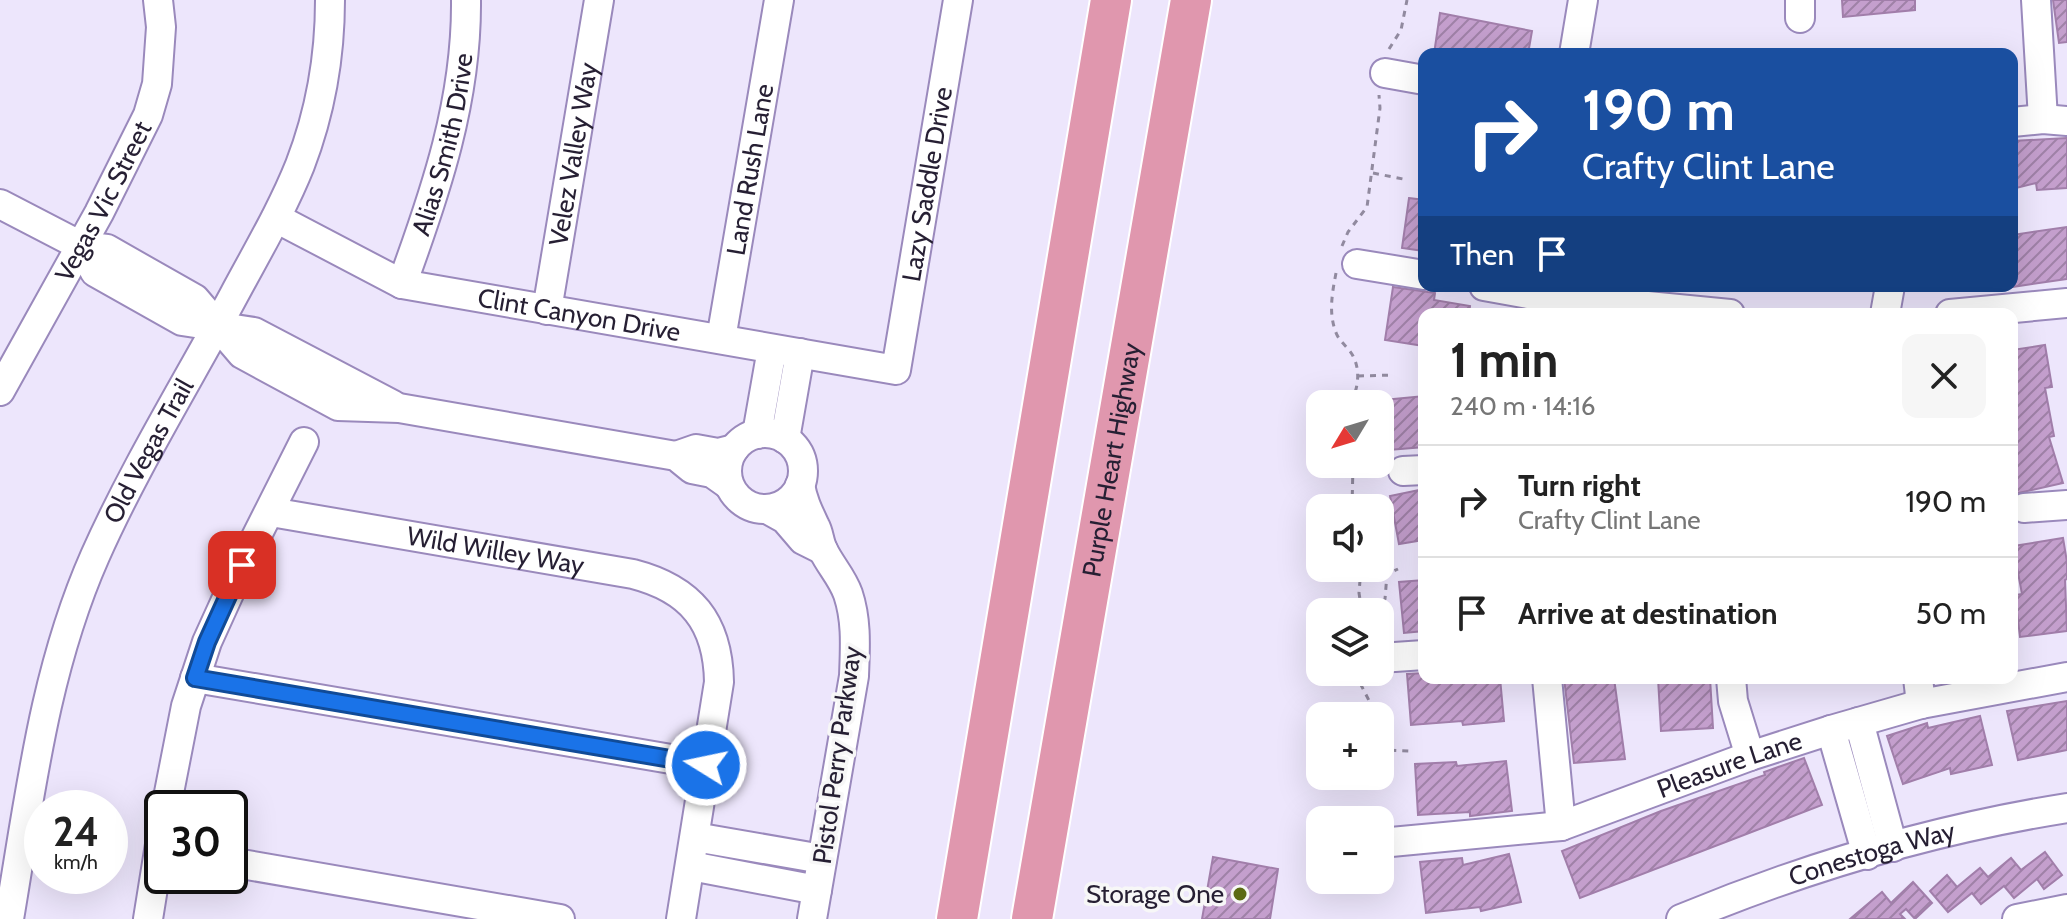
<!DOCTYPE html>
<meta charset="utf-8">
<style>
:root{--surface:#fff;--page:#f6f6f6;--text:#222;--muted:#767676;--line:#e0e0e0}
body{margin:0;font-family:Cabin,sans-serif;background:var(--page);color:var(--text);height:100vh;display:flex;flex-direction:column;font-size:30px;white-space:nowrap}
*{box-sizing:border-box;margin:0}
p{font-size:26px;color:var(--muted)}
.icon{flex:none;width:44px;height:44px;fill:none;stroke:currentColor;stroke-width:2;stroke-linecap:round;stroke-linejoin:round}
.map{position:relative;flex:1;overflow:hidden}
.details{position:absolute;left:1418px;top:308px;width:600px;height:376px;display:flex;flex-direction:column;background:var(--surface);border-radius:16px;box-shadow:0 8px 32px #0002}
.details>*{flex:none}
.banner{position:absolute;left:1418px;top:48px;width:600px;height:244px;border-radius:16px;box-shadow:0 8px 32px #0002;background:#1a4fa0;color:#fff;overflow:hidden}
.needle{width:52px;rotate:232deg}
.buttons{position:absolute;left:1306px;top:390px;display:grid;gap:16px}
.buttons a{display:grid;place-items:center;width:88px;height:88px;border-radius:16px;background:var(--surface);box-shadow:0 8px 32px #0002;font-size:40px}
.speed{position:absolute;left:24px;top:790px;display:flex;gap:16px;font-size:40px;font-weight:700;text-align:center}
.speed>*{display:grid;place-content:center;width:104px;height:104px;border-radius:50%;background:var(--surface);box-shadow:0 8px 32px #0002;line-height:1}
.speed small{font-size:20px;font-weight:400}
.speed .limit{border:4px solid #111;border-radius:12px;background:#fff;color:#111}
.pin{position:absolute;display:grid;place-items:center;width:68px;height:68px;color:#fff;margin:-34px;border-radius:16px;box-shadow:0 4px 12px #0006}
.me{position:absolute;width:88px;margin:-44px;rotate:280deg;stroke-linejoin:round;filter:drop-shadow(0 0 6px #0008)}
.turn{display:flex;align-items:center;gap:28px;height:168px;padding:0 32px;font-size:36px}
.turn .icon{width:104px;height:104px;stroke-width:2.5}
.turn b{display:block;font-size:56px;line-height:68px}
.then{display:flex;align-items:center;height:76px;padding:0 32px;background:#0003;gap:16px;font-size:30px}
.round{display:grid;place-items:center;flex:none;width:84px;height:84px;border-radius:16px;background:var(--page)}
.overview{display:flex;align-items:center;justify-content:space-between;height:136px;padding:0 32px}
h1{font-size:48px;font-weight:700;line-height:60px}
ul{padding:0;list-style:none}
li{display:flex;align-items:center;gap:24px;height:112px;padding:0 32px;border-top:2px solid var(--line)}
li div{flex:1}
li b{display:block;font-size:30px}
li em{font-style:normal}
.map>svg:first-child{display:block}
</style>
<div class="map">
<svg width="2067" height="919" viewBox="0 0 2067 919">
<defs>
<pattern id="building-hatch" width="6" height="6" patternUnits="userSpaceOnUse" patternTransform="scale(2)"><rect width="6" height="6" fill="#c49fcd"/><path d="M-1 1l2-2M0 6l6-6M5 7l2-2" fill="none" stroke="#9f81a7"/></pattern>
</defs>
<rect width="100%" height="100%" fill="#ede6fc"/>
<!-- building -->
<g fill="url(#building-hatch)" stroke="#a17eaa" stroke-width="2">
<polygon points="1842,0 1915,0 1915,10 1843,17"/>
<polygon points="2053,0 2067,0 2067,42 2059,43"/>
<polygon points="1440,13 1532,31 1528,54 1434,54"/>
<polygon points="2067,138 2067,188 2037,190 2036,183 2012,189 2012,141"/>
<polygon points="1409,198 1424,200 1424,251 1402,248"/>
<polygon points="2067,227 2067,279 2012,287 2012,235"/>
<polygon points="1393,287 1435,293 1434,300 1470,306 1469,314 1424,314 1424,346 1385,340"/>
<polygon points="2045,345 2052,387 2045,388 2054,436 2049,437 2063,483 2014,494 2012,486 2012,350"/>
<polygon points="1424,396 1424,447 1389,450 1384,400"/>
<polygon points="1424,489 1424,540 1399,544 1390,496"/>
<polygon points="2063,538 2067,562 2067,579 2065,580 2067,631 2020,637 2015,595 2022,594 2013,546"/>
<polygon points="1424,580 1424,631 1404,633 1399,582"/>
<polygon points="1424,673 1424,678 1500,678 1504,721 1463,725 1462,721 1411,725 1407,674"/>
<polygon points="1564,678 1614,678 1625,759 1574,763"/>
<polygon points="1658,678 1710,678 1713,728 1661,731"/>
<polygon points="2067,701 2067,750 2018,760 2007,711"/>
<polygon points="1980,716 1992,765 1951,774 1950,768 1903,784 1887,736 1927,723 1928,728"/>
<polygon points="1804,758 1822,805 1580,898 1562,851 1661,811 1765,775 1764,772"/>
<polygon points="1506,761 1512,811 1470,816 1470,812 1418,815 1415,764 1456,762 1457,766"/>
<polygon points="2045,852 2062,875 2044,889 2037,879 2014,898 2004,886 1981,904 1972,893 1948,912 1930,891 1947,875 1957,887 1980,868 1988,877 2011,858 2021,870"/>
<polygon points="1509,854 1521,902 1481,911 1480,907 1426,913 1420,862 1462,858 1463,865"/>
<polygon points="1213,857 1278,869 1270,919 1202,919"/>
<polygon points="1913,882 1932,903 1915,919 1906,909 1900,914 1905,919 1850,919 1882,892 1891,903"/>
</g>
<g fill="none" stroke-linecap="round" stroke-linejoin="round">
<!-- minor casing -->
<g stroke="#9a89bc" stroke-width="32">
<g id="minor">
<polyline points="2036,0 2043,119"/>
<polyline points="1800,18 1800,0"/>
<polyline points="1574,54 1583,0"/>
<polyline points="1385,73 1424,80"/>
<polyline points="2012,122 2043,119 2067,121"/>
<polyline points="0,204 81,246 107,249 195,299 242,354 338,406 399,408 676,456 692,469 712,473 729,485"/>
<path id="s1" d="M276,218L402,284L896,370L958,0"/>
<polyline points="81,246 95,272 182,321 254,332 393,405"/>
<polyline points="1357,264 1424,275"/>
<path id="s2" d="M402,284C436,191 467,100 466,0"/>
<polyline points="1484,286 1534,295 1730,314"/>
<path id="s3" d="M547,310L599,0"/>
<polyline points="1885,314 1890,286"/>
<polyline points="1950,314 2067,303"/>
<path id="s4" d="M721,339L779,0"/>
<path id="s5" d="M0,391L99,213L148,115L157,84L161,27L158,0"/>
<circle cx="765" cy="471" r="38"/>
<polyline points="757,434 772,349"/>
<polyline points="785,439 800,353"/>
<polyline points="676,456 696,449 718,453 734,449"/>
<polyline points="1403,471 1424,470"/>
<path d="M800,485C803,501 808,511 815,526C819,533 819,542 823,550C830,565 842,577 848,594C857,621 855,648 854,676L812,919"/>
<polyline points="2024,508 2067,505"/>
<polyline points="767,509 785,519 803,540 823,550"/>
<path id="s6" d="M271,512L633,574C691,589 718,622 719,682L681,919"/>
<polyline points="1380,658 1424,655"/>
<polyline points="195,678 706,765"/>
<polyline points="1547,678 1561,826"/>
<polyline points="1731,678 1733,701 1750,756"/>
<polyline points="1918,678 1921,704"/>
<polyline points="1859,722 1893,847"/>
<polyline points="1831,730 1867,855"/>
<polyline points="166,808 186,706 207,642 242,565 304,442"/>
<polyline points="695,837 822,859"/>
<path id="s7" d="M1391,842L1561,826L1750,756L1831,730L1921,704L2067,677"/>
<polyline points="230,862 560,919"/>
<polyline points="691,866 817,890"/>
<path id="s8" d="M9,919C30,796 44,671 95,556C135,466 188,381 234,295C257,252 282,210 300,165C320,113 330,56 330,0"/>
<polyline points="148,919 162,832"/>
<path id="s9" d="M1681,919C1804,868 1935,829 2067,808"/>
<polyline points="2017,919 2067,909"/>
</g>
</g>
<!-- highway casing -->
<g stroke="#fff" stroke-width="44">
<g id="highway">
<polyline points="957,919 1111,0"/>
<path id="s10" d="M1032,919L1191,0"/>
</g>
</g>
<!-- path -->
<g stroke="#918a9f" stroke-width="3" stroke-dasharray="6 6" stroke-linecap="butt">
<polyline points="1389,49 1401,30 1407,0"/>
<polyline points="1373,173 1408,180"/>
<polyline points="1342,246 1348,232 1367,207 1380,108 1379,95"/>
<path d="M1336,273C1332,294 1328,315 1337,335C1341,343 1349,348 1353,356C1361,371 1358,390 1350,404"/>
<polyline points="1358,376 1394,375"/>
<polyline points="1352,508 1353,464"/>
<polyline points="1361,568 1359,593 1362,612"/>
<polyline points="1378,612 1385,599 1387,574 1398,569"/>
<polyline points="1359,672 1360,683 1377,716"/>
<polyline points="1380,731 1383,745 1387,750 1411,751"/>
</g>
<!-- minor -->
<use href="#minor" stroke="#fff" stroke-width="28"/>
<!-- highway -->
<use href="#highway" stroke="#e097ae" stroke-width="40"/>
</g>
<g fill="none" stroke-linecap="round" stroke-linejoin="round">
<!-- route casing -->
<g stroke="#114b97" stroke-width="20">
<polyline id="route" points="242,565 207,642 195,678 706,765"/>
</g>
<!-- route -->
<use href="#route" stroke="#1a73e8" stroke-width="14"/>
</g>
<!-- markers -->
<circle fill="#5b6a13" stroke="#f7f7f7" stroke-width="3" cx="1240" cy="894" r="8"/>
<g text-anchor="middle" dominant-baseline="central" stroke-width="7" stroke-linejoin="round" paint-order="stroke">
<!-- street labels -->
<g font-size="26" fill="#261f33" stroke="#f7f7f7">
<text stroke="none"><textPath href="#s2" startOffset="146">Alias Smith Drive</textPath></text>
<text stroke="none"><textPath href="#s3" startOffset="158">Velez Valley Way</textPath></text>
<text stroke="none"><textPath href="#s4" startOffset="172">Land Rush Lane</textPath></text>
<text stroke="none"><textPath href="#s1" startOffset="832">Lazy Saddle Drive</textPath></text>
<text stroke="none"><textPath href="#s5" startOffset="216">Vegas Vic Street</textPath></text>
<text stroke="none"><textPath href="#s1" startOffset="322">Clint Canyon Drive</textPath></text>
<text stroke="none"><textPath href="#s8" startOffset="492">Old Vegas Trail</textPath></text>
<text stroke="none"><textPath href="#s10" startOffset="466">Purple Heart Highway</textPath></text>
<text stroke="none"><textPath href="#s6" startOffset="228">Wild Willey Way</textPath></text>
<text transform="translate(837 755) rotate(-82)">Pistol Perry Parkway</text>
<text stroke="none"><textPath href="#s7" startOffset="350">Pleasure Lane</textPath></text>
<text stroke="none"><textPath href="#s9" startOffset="202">Conestoga Way</textPath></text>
</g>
<!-- poi labels -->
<g font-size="26" fill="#261f33" stroke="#f7f7f7" text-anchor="end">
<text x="1224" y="894">Storage One</text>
</g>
</g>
</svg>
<div class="buttons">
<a><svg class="needle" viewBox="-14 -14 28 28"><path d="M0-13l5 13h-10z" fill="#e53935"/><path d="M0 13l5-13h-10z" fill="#767676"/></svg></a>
<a><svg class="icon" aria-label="sound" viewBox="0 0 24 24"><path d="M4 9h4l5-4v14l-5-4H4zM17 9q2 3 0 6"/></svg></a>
<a><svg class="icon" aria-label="layers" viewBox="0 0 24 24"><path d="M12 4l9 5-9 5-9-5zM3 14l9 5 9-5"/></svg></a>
<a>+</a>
<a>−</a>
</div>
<div class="speed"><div>24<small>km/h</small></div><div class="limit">30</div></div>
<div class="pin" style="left:242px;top:565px;background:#d93025"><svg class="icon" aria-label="arrive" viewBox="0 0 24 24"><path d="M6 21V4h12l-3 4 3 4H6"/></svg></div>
<svg class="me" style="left:706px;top:765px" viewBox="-20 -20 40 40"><circle r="17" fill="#1a73e8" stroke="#fff" stroke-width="3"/><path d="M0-11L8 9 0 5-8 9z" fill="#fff"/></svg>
<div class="banner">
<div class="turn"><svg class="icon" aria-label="right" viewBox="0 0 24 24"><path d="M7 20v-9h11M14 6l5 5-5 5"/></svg><div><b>190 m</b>Crafty Clint Lane</div></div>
<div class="then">Then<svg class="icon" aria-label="arrive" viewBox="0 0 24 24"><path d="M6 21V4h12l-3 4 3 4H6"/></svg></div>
</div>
<section class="details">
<div class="overview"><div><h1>1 min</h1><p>240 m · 14:16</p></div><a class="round"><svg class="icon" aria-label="close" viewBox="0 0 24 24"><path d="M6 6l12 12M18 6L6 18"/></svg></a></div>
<ul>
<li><svg class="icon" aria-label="right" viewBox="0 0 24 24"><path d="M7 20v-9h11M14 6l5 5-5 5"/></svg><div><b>Turn right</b><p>Crafty Clint Lane</p></div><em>190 m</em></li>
<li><svg class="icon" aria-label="arrive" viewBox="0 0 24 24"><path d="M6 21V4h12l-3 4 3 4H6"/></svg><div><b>Arrive at destination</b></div><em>50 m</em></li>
</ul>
</section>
</div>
